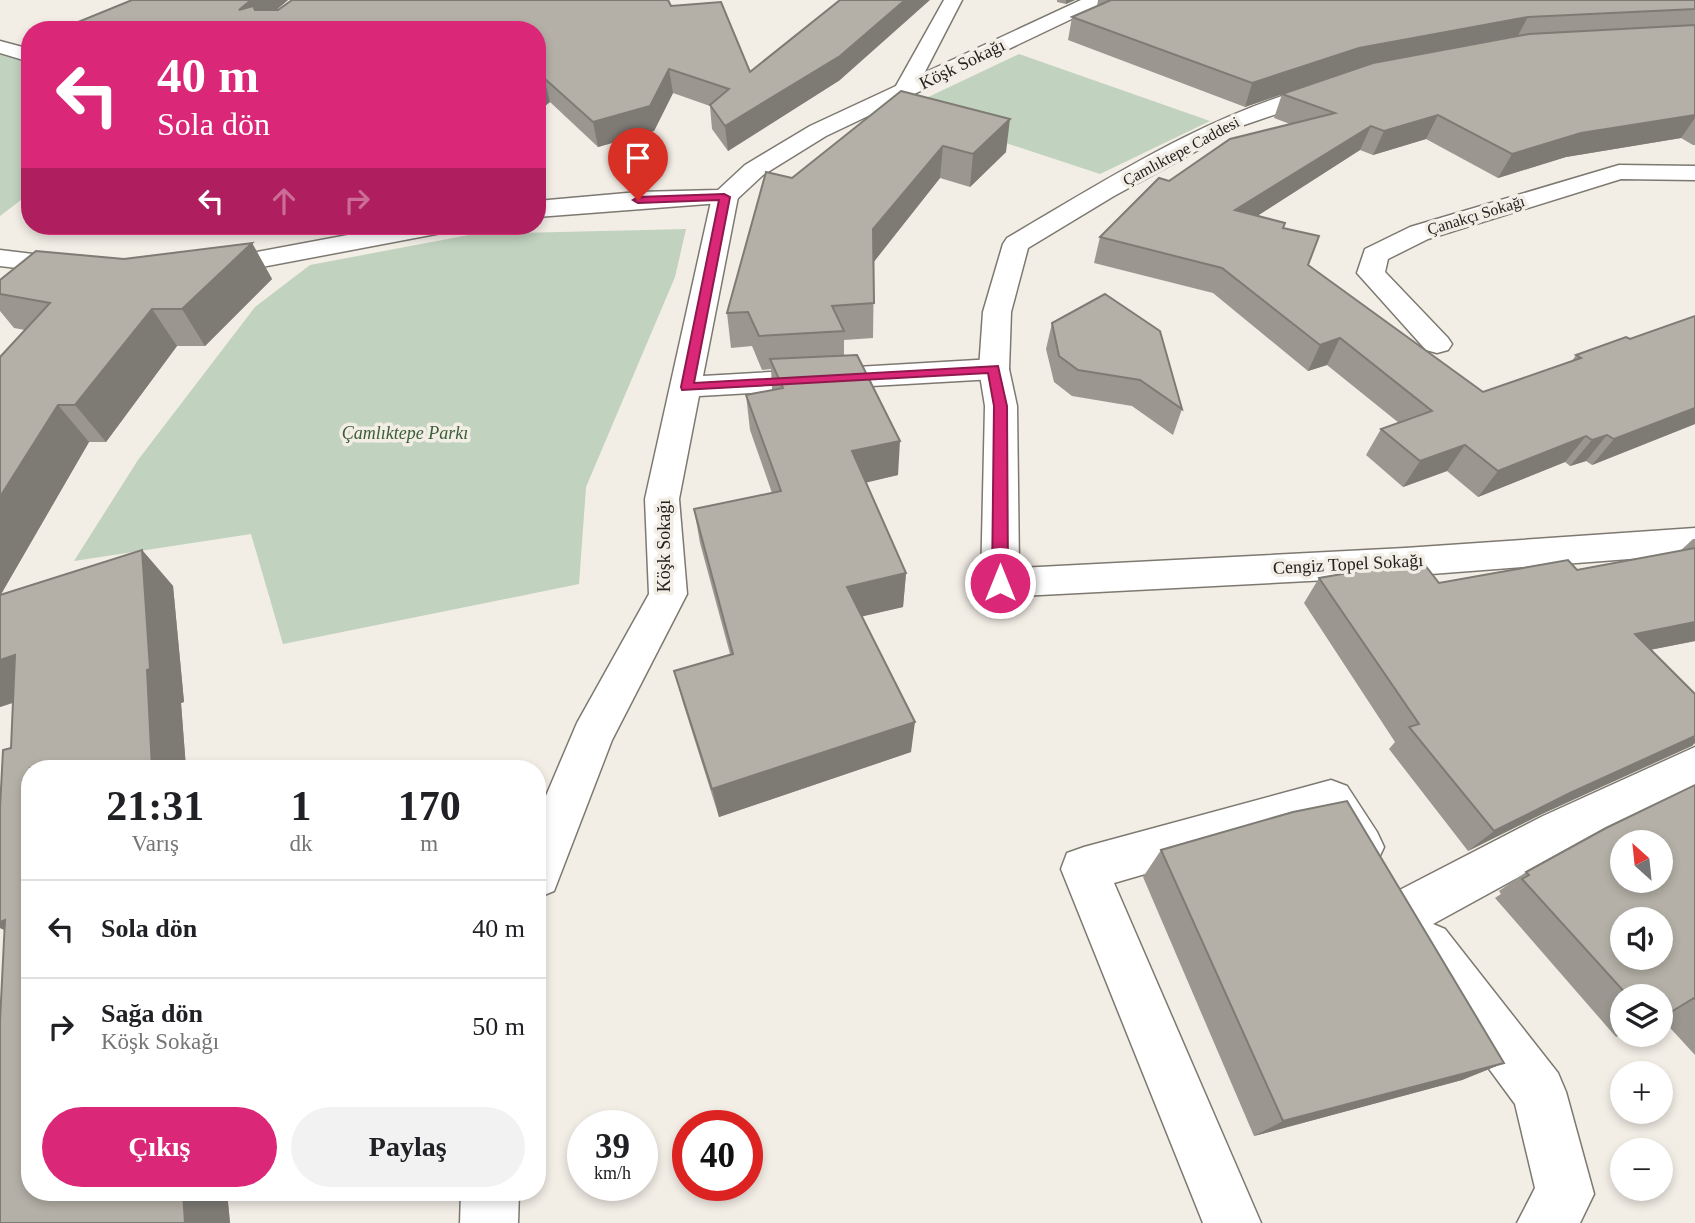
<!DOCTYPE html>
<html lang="tr">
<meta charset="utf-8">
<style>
:root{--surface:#fff;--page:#f2f2f2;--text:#202124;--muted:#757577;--line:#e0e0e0;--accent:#db2777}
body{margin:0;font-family:Georgia,serif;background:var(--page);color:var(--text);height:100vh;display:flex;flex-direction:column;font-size:26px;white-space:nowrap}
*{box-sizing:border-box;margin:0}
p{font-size:23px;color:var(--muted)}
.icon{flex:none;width:38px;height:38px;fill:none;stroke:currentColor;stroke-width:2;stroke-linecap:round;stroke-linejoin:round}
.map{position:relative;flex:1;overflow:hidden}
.panel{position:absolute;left:21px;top:760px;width:525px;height:441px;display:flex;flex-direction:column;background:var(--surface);border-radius:28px;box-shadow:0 4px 10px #0003}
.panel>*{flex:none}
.top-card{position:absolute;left:21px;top:21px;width:525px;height:214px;border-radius:28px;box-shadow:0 4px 10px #0003;background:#db2777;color:#fff;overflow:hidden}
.needle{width:46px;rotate:333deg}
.controls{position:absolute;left:1610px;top:830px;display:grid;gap:14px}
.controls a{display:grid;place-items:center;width:63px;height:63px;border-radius:50%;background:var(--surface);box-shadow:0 4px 10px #0003;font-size:35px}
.speed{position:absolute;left:567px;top:1110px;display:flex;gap:14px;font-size:35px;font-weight:700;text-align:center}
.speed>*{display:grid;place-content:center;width:91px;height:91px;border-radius:50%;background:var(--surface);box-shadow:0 4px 10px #0003;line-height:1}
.speed small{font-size:18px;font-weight:400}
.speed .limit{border:10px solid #d22;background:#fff;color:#111}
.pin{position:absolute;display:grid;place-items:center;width:60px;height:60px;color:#fff;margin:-72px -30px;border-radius:50% 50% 50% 0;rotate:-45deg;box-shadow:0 0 7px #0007}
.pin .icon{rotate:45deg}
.me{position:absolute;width:77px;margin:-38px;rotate:0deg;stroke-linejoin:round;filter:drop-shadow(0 0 5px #0008)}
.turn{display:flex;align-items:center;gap:24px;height:147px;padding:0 21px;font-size:32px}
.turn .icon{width:91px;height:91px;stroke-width:2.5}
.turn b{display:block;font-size:49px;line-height:60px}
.lanes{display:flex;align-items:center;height:66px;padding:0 21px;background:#0003;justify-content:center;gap:35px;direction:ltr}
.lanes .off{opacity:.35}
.eta{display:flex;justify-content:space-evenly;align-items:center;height:119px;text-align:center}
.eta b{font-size:42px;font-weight:700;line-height:49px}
.button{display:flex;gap:14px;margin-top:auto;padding:14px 21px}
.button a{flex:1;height:80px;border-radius:42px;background:var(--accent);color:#fff;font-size:28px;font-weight:700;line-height:80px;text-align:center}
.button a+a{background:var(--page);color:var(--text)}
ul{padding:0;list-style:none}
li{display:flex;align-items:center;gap:21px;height:98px;padding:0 21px;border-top:2px solid var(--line)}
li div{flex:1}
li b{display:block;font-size:26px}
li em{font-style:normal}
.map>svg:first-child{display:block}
</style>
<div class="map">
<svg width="1695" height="1223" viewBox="0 0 1695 1223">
<rect width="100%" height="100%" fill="#f2ede5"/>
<!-- green -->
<g fill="#c1d2bf">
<polygon points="0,54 30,62 30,193 0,216"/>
<polygon points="1019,54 1210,121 1100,174 903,109"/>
<polygon points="686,229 675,277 586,487 579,584 283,644 251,534 74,561 138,460 255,307 310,265 474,234"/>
</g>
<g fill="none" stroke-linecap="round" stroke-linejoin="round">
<!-- street casing -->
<g stroke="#7d7971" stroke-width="3">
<g id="street">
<polygon points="944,0 962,0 914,93 911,98 895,98 892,93"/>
<polygon points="0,41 30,49 30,62 0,53"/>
<polygon points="1619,165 1695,166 1695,180 1621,179 1428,239 1388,259 1385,272 1448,338 1452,344 1448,350 1437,353 1426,350 1357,273 1365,249 1410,227"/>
<polygon points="725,189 734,192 738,197 703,376 994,359 1005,362 1009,369 1005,376 994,379 699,396 679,499 687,594 612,740 554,891 537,898 537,817 577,723 649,594 645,499 712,197 716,192"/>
<polygon points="1695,747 1695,787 1575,846 1433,924 1445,929 1558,1073 1566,1092 1594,1194 1580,1223 1517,1223 1535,1188 1515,1104 1411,963 1403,946 1408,936 1388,930 1381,913 1388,896 1543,816"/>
<polygon points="1331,780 1347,786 1377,832 1384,847 1377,862 1361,869 1345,862 1321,823 1114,883 1261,1223 1203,1223 1061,869 1067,853 1084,847"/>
<polygon points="461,1192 519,1192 518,1223 460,1223"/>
</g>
</g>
<!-- secondary casing -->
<g stroke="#7d7971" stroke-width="3">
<g id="secondary">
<polygon points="1081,0 1105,0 1103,4 826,136 763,175 734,202 537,217 537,201 638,192 718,190 745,165 810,126"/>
<path d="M1327,83L1335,84L1338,89L1335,94L1244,125L1114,196L1028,248L1011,312L1009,369L1017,406L1019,568L1405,548L1695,528V554L1405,576L1000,597L987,593L981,583L985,406L979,369L983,312L1003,244L1007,238C1108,179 1212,111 1327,83Z"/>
<polygon points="396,226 449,226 445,232 436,234 241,271 198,270 194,264 198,258 241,255"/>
<polygon points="0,250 74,259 84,261 88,267 84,273 74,275 0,266"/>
</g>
</g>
<!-- street -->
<use href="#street" fill="#fff" fill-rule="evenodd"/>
<!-- secondary -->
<use href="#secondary" fill="#fff" fill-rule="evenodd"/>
</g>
<!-- wall -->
<g fill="#9b9790">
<polygon points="132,0 288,0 276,10 671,6 750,72 840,80 728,151 712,129 710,106 673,93 654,131 598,147 550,102 537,112 537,30 82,30 78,22"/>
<polygon points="1057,0 1075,0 1066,4 1057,2"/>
<polygon points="1098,0 1695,0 1695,145 1693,145 1681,138 1566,157 1498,178 1426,139 1373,155 1360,150 1257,216 1283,228 1308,265 1483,392 1572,361 1576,355 1630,339 1695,316 1695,424 1592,465 1586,461 1570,466 1565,462 1478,497 1447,471 1403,487 1366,455 1381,429 1399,423 1327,365 1308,371 1213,293 1094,263 1100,237 1169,181 1290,124 1274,118 1282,94 1245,107 1068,40 1072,17 1097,6"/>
<polygon points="901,91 1006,152 970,187 940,178 874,261 873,338 844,340 844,355 898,475 866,482 906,573 903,607 862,616 911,752 719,817 683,703 674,671 730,654 700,543 694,509 772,493 750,430 746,395 772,390 771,369 762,370 752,346 731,348 727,313"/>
<polygon points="252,243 272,279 205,346 177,346 106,442 89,442 1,594 142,550 173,586 184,702 181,703 186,768 30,768 30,1192 227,1192 230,1223 0,1223 0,1020 5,930 0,928 0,808 3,750 11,748 13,703 0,707 0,357 25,330 14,328 0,311 0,280 36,251 124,259"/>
<polygon points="1105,294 1182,409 1173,435 1132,406 1072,396 1054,382 1046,349 1052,323"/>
<polygon points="1693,539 1695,539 1695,641 1650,650 1695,694 1695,743 1542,814 1468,851 1389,749 1395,742 1304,603 1319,578 1439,583 1577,570 1680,551"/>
<polygon points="1695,785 1695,1055 1661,1018 1661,996 1622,996 1623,1034 1616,1037 1495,898 1501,894 1499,891 1526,872"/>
<polygon points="1161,850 1504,1063 1462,1080 1254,1136 1143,877"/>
</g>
<!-- shaded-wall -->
<g fill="#7e7b75">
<polygon points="251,0 288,0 253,30 239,10"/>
<polygon points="905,0 930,0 840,80 728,151 725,126"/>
<polygon points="1066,0 1075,0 1066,4"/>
<polygon points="1528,17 1516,39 1350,71 1245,107 1252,83 1359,48"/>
<polygon points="669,69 673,93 654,131 598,147 593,122"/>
<polygon points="544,78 550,102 537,112 537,83"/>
<polygon points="1438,115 1426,139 1373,155 1384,131"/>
<polygon points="1695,115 1695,118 1681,138 1566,157 1498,178 1512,154 1581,133"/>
<polygon points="1010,119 1006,152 970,187 973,154"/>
<polygon points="1371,126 1360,150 1226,236 1235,210"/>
<polygon points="943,146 940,178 873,263 873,229"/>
<polygon points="252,243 272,279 205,346 182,309"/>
<polygon points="152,309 177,346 106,442 75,405"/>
<polygon points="1340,338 1327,365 1308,371 1320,345"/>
<polygon points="58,405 89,442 0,596 0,497"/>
<polygon points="1695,408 1695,424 1592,465 1614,439"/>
<polygon points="1607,435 1586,461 1570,466 1592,440"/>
<polygon points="1586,436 1565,462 1478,497 1498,471"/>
<polygon points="900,441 898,475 852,486 852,451"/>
<polygon points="1465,445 1447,471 1403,487 1420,461"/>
<polygon points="142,550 173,586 184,702 181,703 186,768 152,768"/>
<polygon points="906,573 903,607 847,620 847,587"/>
<polygon points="1695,622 1695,641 1608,658 1635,634"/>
<polygon points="15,655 55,688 0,707 0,660"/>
<polygon points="915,722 911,752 719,817 712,789"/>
<polygon points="1695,736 1695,743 1692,746 1542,814 1468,851 1494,831 1570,793"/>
<polygon points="5,920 30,942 0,928 0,922"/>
<polygon points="1504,1063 1462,1080 1254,1136 1283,1121"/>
<polygon points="183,1192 227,1192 230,1223 185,1223"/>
</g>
<!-- building -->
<g fill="#b4b0a7" stroke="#7e7b75" stroke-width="2" fill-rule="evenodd">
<polygon points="132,0 251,0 239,10 253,6 255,10 278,10 292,0 668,0 671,6 721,2 750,72 840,0 905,0 840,56 725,126 710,105 729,89 669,69 650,106 593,122 544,78 537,83 537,30 109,30 78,22"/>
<polygon points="1111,0 1695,0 1695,9 1528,17 1359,48 1252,83 1072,17"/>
<polygon points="1695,25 1695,115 1581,133 1512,154 1438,115 1384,131 1371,126 1235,210 1285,223 1283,228 1319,236 1308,265 1483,392 1581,358 1576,355 1626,337 1630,339 1695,316 1695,408 1614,439 1607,435 1592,440 1586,436 1498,471 1465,445 1420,461 1381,429 1432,411 1340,338 1320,345 1222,268 1100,237 1159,178 1169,181 1230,139 1335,113 1282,94 1373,63 1529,34"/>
<polygon points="901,91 1010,119 973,154 943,146 873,229 874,303 832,306 844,331 759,336 748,312 727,313 766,172 792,178"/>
<polygon points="252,243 182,309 152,309 75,405 58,405 0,497 0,357 50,303 0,294 0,280 36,251 124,259"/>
<polygon points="1105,294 1160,331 1182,409 1140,380 1078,370 1059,356 1052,323"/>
<polygon points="857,355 900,441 852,451 906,573 847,587 915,722 712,789 674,671 733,654 694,509 781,491 746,395 783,388 770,359"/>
<polygon points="1695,548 1695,622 1635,634 1695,694 1695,736 1570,793 1494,831 1409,727 1419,724 1319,578 1421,560 1439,583 1568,560 1577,570"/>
<polygon points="142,550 150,669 147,670 152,768 30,768 30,1192 183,1192 185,1223 0,1223 0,1021 5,920 0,922 0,808 3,750 11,748 15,655 0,660 0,595"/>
<path d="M1695,785V999L1694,998L1661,1018V996H1628L1522,879L1529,875L1526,872L1606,828ZM1622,842H1661V880H1622ZM1622,919H1661V957H1622Z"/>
<polygon points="1347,801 1504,1063 1283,1121 1161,850 1293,812"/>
</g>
<!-- route -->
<polygon fill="#db2777" stroke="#8e194d" stroke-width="2" points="724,194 730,197 694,383 998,366 1007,406 1008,583 1005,587 994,587 992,583 994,406 988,373 682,390 681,387 719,200 638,203 633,200 638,197"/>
<g text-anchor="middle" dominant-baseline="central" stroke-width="7" stroke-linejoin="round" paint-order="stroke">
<!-- far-street labels -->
<g font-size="16" fill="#24221f" stroke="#f2ede5">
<text transform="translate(1181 151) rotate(-28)">Çamlıktepe Caddesi</text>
<text transform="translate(1476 215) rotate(-17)">Çanakçı Sokağı</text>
</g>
<!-- street labels -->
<g font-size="18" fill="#24221f" stroke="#f2ede5">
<text transform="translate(962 64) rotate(-26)">Köşk Sokağı</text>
<text transform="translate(664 546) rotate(-90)">Köşk Sokağı</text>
<text transform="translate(1348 564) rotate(-3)">Cengiz Topel Sokağı</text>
</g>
<!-- park labels -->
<g font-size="18" font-style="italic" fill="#3a5e36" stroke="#f2ede5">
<text x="405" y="433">Çamlıktepe Parkı</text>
</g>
</g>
</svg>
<div class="controls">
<a><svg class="needle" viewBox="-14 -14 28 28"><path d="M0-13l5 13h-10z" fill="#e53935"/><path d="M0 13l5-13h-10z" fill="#757577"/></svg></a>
<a><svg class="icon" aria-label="sound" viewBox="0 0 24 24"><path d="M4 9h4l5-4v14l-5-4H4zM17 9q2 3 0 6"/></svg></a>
<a><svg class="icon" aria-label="layers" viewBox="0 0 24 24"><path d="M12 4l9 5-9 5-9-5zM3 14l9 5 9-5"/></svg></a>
<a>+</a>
<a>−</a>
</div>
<div class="speed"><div>39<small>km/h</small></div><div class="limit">40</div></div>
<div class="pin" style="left:638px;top:200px;background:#d93025"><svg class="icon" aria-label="arrive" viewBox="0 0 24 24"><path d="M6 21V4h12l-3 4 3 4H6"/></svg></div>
<svg class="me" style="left:1000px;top:583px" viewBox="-20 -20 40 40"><circle r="17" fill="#db2777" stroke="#fff" stroke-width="3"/><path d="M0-11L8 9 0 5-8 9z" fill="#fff"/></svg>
<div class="top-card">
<div class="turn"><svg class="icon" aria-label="left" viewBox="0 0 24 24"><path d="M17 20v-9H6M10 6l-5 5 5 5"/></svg><div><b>40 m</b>Sola dön</div></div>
<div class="lanes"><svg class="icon" aria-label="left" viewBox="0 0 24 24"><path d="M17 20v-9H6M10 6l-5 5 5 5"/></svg><svg class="icon off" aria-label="ahead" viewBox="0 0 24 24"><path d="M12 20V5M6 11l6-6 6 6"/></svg><svg class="icon off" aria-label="right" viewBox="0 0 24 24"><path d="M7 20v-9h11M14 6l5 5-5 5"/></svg></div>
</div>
<section class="panel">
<div class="eta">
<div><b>21:31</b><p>Varış</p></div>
<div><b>1</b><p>dk</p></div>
<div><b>170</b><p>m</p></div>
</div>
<ul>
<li><svg class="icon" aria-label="left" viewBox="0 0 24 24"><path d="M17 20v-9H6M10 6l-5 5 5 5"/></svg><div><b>Sola dön</b></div><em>40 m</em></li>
<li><svg class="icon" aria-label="right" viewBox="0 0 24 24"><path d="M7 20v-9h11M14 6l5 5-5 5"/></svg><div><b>Sağa dön</b><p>Köşk Sokağı</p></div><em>50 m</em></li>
</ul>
<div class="button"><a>Çıkış</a><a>Paylaş</a></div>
</section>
</div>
